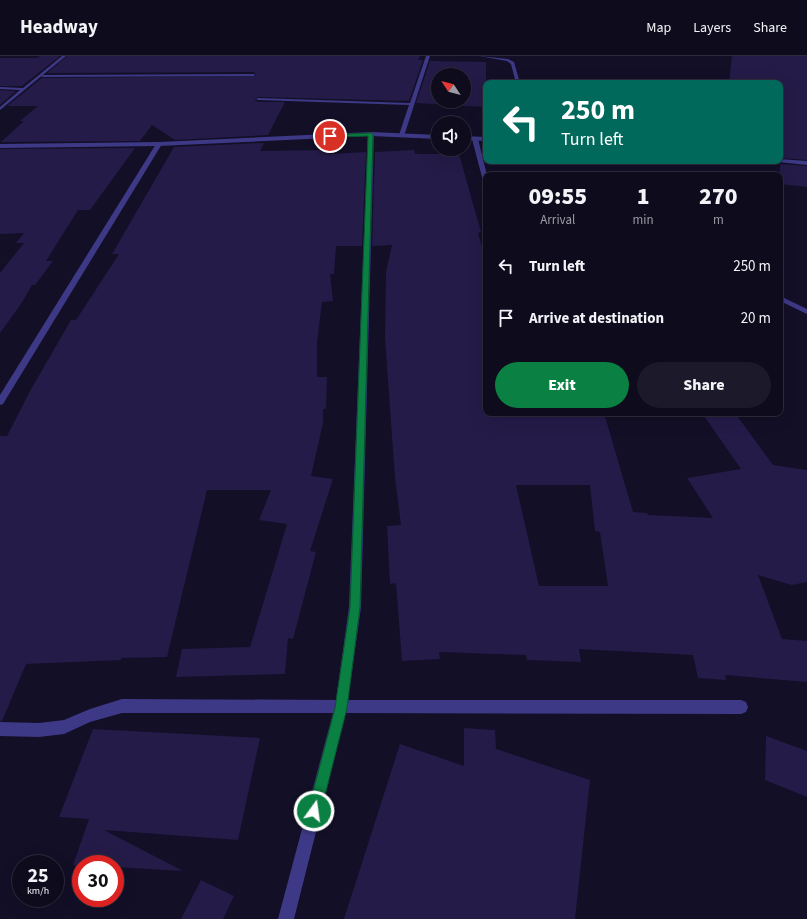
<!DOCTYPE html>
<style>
:root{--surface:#0e0b1d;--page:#1c192a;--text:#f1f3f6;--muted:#9b9ba4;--line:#2e2b3b;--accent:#0b8043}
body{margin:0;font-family:"Source Sans 3",sans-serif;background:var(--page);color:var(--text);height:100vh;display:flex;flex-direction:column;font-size:15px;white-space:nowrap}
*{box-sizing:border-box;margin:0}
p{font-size:13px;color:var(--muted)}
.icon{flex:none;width:22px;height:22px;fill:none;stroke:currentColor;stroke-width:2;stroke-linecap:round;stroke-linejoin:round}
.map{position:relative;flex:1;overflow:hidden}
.side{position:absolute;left:483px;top:116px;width:300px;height:244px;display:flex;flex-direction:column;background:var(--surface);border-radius:8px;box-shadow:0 4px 16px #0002,0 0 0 1px var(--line)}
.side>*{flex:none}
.guide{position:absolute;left:483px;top:24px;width:300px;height:84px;border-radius:8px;box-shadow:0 4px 16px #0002,0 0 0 1px var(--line);background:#00695c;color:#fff;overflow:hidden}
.needle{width:26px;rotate:306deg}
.controls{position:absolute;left:431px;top:12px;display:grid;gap:8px}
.controls a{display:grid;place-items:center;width:40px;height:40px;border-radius:50%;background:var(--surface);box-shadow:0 4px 16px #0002,0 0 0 1px var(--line);font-size:20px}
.speed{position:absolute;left:12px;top:799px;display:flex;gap:8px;font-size:20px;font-weight:700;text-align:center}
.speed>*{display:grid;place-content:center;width:52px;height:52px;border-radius:50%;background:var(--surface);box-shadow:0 4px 16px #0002,0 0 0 1px var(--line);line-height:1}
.speed small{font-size:10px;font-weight:400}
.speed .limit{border:6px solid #d22;background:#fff;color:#111}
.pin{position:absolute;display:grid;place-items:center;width:34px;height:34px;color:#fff;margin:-17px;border:2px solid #fff;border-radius:50%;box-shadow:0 1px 4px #0007}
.me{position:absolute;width:44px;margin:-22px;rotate:14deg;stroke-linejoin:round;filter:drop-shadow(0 0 3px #0008)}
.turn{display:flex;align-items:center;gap:14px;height:84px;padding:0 12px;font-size:18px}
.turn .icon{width:52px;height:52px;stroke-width:2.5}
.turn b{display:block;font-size:28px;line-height:34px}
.eta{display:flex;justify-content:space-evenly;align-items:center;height:68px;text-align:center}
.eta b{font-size:24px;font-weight:800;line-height:28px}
.button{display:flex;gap:8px;margin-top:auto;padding:8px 12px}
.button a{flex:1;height:46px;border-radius:24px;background:var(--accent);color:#fff;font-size:16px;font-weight:800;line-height:46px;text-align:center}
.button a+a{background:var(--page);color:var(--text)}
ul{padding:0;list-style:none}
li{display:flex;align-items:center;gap:12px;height:52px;padding:0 12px}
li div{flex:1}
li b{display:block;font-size:15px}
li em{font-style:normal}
header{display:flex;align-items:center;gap:24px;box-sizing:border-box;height:56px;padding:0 20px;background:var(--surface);border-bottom:1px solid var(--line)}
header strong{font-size:19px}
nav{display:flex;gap:22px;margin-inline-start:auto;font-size:14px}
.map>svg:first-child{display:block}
</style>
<header>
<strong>Headway</strong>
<nav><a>Map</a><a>Layers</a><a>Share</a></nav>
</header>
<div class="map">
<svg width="807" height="863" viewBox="0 0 807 863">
<rect width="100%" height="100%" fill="#130f27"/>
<!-- building -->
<g fill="#241b48" fill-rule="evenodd">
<polygon points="40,0 60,0 22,30 0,30 0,2 37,2"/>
<polygon points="67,0 420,0 418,4 423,4 409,45 257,41 255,44 258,46 285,46 268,79 175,84 152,69 140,85 1,86 24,65 20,65 38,50 7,50 42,22 256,20 254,16 47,17"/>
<polygon points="732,0 807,0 807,104 780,102 780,27 729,27"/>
<path d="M430,5L486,6V51L416,47ZM438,19H464V45H438Z"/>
<polygon points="0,34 16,35 0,49"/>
<polygon points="264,87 260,95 330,94 329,98 366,96 362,190 336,190 334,218 330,218 333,245 322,246 317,286 317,321 327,321 326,353 323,353 323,367 311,420 333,423 310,495 316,496 293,583 288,582 285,618 176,621 182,593 250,591 287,468 259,464 271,434 207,434 167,601 121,602 121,604 26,608 2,665 0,665 0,380 7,380 30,335 71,264 76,264 119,198 112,198 174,91"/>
<polygon points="135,92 90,154 78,154 46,205 53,205 35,229 32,229 21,248 0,277 0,217 24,187 16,187 24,177 0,178 0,93"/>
<path d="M414,94L415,98H459L481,176L478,177L486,204V357H604L633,456L647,457L648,459L713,462L687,422L741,413L702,357H735L773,409L807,414V526L792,529L758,519L782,583L807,585V626L725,619L726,624L698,622L693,599L579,593L581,606L527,604L526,599L439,596L440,603L402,605L396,527L390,528L387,470L401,469L395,422L385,282L386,216L392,189L372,190L375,96ZM516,429H590L595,475L600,476L608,530H539Z"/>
<polygon points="780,108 807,110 807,131 780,128"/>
<polygon points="464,672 495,674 496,693 590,724 575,863 344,863 400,688 464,710"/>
<polygon points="93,673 260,682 238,784 104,774 183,815 115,811 115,808 73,809 89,763 59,761"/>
<polygon points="766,680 807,695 807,741 765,724"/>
<polygon points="201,824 234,840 223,863 181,863"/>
</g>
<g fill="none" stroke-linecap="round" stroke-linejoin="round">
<!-- service -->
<g fill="#3d3986" fill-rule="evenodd">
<polygon points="254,18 255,20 43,21 41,20 43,19"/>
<polygon points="780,240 807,253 807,258 780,245"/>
</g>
<!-- minor -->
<g fill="#3d3986" fill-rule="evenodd">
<polygon points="62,0 66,0 0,54 0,51 20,34 0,33 0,31 23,32"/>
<polygon points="426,0 430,0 404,80 399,79 409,49 258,44 256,43 258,42 410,47"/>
<polygon points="479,0 508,3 514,6 520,27 516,27 511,8 507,5"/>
<polygon points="371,76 374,78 361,551 348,644 741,644 746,646 748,651 746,656 741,658 346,657 294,863 278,863 333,657 122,657 90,666 64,678 39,681 0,680 0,666 39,667 64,664 90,653 122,643 336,644 349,551 368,78"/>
<polygon points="475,81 478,83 487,119 486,119 486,127 483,125 472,83"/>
<polygon points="159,86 162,88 3,348 0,349 0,339 156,88"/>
</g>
<!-- tertiary -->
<g fill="#3d3986" fill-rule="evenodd">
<polygon points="371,76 438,79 438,83 371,80 159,90 0,92 0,88 159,86"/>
<polygon points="464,80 486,81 486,85 464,84"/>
<polygon points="780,103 807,105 807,109 778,106 777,105 780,105"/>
</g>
</g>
<!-- route -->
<polygon fill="#0b8043" stroke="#07532c" points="371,77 373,78 360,551 347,652 321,755 319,760 314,762 310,760 308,755 335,652 350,551 368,80 330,81 328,80 330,79"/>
</svg>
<div class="controls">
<a><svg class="needle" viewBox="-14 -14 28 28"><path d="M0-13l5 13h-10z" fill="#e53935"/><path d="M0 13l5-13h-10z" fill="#9b9ba4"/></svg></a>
<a><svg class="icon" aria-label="sound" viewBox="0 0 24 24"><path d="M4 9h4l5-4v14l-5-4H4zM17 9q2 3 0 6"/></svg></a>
</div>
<div class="speed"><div>25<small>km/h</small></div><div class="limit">30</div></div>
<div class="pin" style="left:330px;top:80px;background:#d93025"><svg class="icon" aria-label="arrive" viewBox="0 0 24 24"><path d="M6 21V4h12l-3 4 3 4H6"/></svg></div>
<svg class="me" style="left:314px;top:755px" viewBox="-20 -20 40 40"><circle r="17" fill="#0b8043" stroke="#fff" stroke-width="3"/><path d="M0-11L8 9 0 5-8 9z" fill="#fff"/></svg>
<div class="guide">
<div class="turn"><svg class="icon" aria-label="left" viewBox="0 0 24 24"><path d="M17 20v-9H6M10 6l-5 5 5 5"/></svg><div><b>250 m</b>Turn left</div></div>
</div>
<section class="side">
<div class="eta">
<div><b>09:55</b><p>Arrival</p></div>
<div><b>1</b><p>min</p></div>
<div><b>270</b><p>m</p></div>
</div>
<ul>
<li><svg class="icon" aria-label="left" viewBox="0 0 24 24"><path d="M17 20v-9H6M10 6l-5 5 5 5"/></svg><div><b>Turn left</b></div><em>250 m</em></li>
<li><svg class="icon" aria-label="arrive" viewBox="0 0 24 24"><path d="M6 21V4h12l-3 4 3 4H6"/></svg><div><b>Arrive at destination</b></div><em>20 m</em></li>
</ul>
<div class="button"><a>Exit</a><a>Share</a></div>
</section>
</div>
